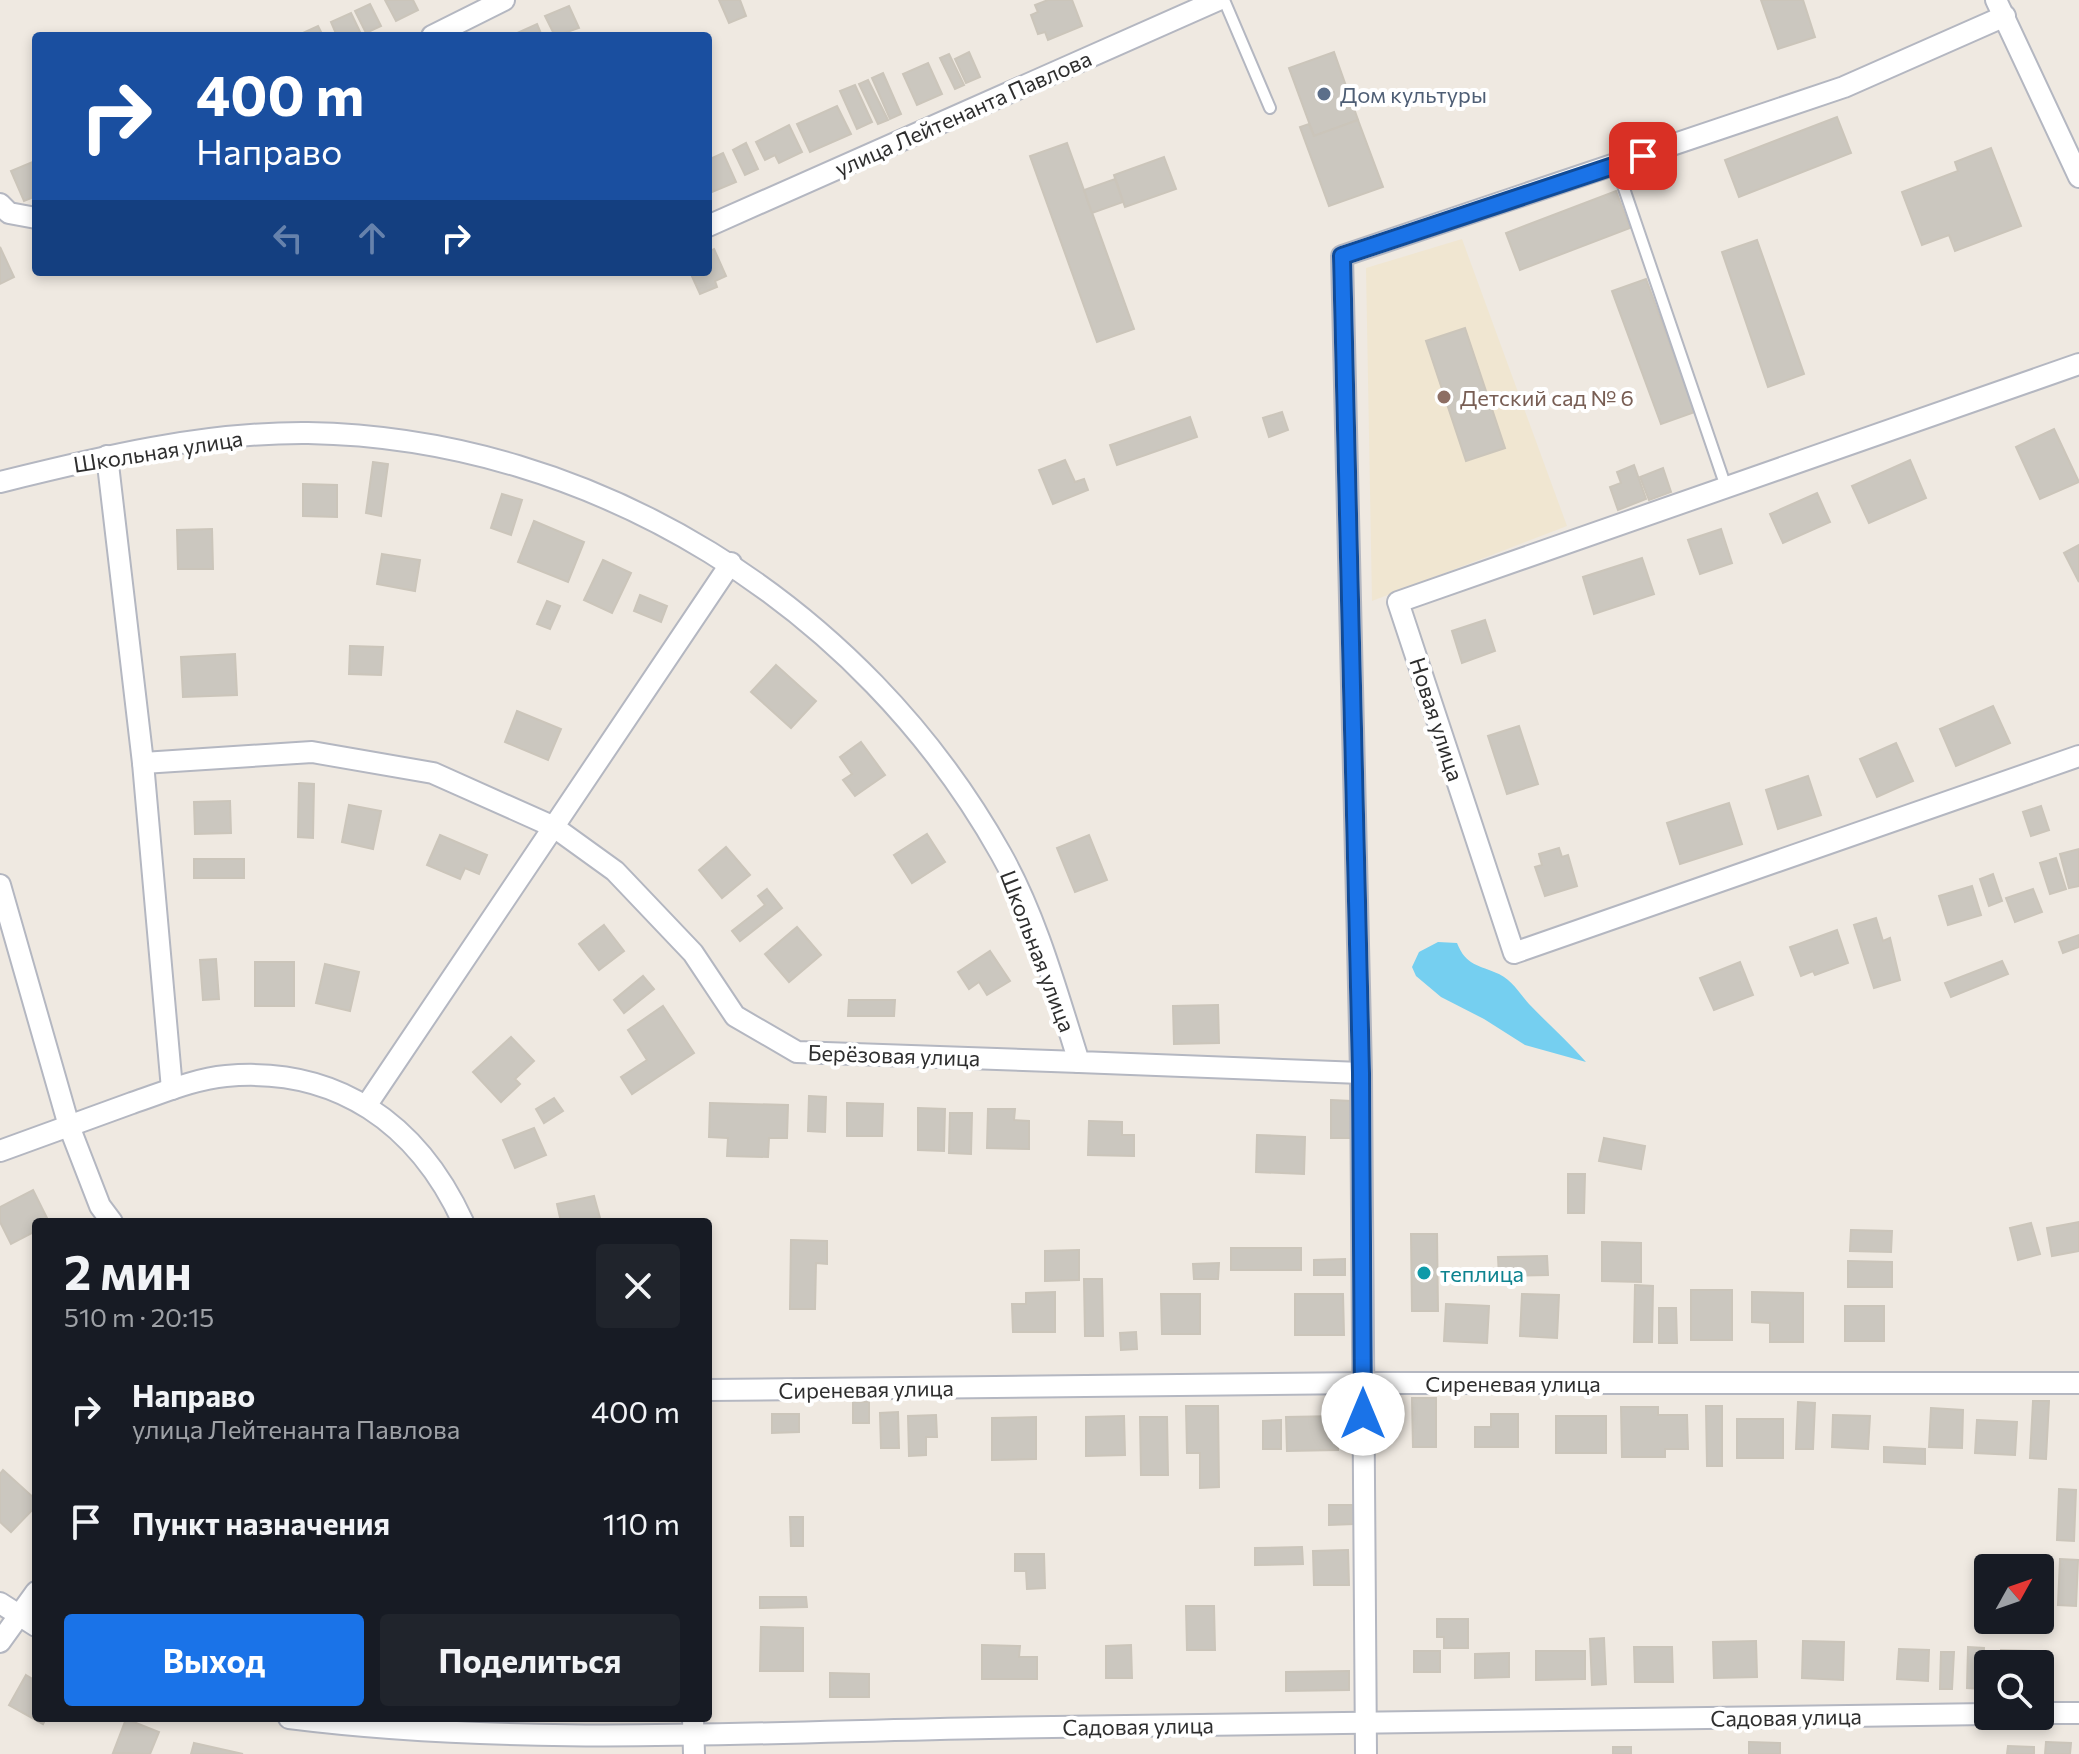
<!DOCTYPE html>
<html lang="ru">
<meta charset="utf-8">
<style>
:root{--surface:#171b24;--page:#20242c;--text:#f1f3f6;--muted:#9ea1a6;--accent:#1a73e8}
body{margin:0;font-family:Commissioner,sans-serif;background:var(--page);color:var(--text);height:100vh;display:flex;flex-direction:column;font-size:30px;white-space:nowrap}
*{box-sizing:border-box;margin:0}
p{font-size:26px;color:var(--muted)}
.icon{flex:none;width:44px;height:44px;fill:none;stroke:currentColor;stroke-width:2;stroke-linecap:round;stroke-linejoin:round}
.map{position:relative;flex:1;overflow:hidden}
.details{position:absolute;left:32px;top:1218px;width:680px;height:504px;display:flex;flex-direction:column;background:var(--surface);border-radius:8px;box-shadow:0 4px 12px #0003}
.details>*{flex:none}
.banner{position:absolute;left:32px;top:32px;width:680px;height:244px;border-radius:8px;box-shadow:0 4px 12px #0003;background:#1a4fa0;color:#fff;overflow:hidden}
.needle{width:52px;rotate:50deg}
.buttons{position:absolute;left:1974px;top:1554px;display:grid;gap:16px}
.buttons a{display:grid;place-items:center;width:80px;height:80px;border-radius:8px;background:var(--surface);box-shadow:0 4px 12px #0003;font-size:40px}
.pin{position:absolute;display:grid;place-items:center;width:68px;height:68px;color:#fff;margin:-34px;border-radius:16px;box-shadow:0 4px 12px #0006}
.me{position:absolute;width:88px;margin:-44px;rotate:0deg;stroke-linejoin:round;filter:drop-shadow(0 0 6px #0008)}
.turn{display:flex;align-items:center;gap:28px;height:168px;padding:0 32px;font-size:36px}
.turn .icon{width:104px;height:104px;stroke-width:2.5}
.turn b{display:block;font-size:56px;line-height:68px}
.lanes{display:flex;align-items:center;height:76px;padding:0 32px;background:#0003;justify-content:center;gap:40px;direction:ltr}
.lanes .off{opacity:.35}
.round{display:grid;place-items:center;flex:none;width:84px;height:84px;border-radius:8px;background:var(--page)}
.summary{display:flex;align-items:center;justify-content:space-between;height:136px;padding:0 32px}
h1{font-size:48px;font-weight:700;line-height:60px}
.action{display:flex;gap:16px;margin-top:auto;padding:16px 32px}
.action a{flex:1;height:92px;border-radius:8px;background:var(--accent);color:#fff;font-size:32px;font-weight:700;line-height:92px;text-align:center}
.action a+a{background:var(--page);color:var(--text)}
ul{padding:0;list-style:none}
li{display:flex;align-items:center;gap:24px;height:112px;padding:0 32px}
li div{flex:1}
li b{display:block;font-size:30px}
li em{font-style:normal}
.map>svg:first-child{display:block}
</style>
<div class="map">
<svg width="2079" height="1754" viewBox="0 0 2079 1754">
<rect width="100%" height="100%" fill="#efe9e1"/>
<!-- education -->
<polygon fill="#f0e6d1" points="1462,239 1567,526 1372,601 1366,268"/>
<!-- water -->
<path fill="#75cff0" d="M1438,942L1457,943C1466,966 1479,965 1499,974C1514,982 1519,993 1529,1004C1548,1024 1568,1041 1586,1062L1525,1045L1484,1019L1441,997L1416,976L1412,967L1419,952Z"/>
<!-- building -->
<g fill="#cbc7bf" stroke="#cbc5ba" stroke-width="2">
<polygon points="385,0 413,0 418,10 396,21"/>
<polygon points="719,0 740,0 746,16 729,23"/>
<polygon points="1048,0 1072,0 1082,26 1048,40 1045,32 1038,34 1031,15 1038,12 1035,5"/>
<polygon points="1761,0 1803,0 1815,37 1778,49"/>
<polygon points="370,4 381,26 366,33 355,11"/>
<polygon points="569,6 579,28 555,36 545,16"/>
<polygon points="351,13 362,36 337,36 331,22"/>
<polygon points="537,24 542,36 516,36 515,34"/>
<polygon points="318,26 323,36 305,36 303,33"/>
<polygon points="969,52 980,77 966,83 955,59"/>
<polygon points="1334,52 1358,120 1314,136 1289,68"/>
<polygon points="949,54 964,85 955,89 940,58"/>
<polygon points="928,63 942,94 917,105 903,74"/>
<polygon points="883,73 901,114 890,119 872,78"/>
<polygon points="868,80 888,120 878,124 859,84"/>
<polygon points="855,85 872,122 857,129 840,91"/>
<polygon points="837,106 851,134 810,152 797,124"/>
<polygon points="1837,117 1851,153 1739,197 1725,160"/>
<polygon points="1358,120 1383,187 1329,206 1300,127 1309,124 1314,136"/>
<polygon points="789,125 802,152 779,163 775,155 765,160 756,142"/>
<polygon points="746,143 758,169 745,175 733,150"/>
<polygon points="1067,143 1134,329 1097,342 1030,156"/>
<polygon points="1991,148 2021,226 1955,251 1949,235 1922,245 1902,192 1958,171 1955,162"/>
<polygon points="723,153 736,182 712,192 708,185 708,160"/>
<polygon points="1164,157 1176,189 1125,207 1114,175"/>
<polygon points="35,161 36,196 24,201 11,171"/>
<polygon points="1115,179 1123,202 1092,213 1084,190"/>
<polygon points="1616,191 1630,228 1520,270 1506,233"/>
<polygon points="1757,240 1804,374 1768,387 1722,252"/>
<polygon points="0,247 14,277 0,284"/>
<polygon points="714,249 726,276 715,281 717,287 700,294 690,272 708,272 708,252"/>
<polygon points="1646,279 1695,412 1661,424 1612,291"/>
<polygon points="1465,328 1505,448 1466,461 1426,341"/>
<polygon points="1282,412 1288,430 1269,437 1263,418"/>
<polygon points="1190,417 1197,437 1117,465 1110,445"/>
<polygon points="2054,429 2079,482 2040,499 2016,447"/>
<polygon points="1065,460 1075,482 1084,479 1088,490 1053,504 1039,470"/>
<polygon points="1910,460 1926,498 1869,523 1852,486"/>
<polygon points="373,462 388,464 381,516 366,513"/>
<polygon points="1634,465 1646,499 1618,510 1610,487 1621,483 1617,472"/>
<polygon points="1663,468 1671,492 1649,500 1640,477"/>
<polygon points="303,484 337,485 337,517 303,516"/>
<polygon points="1817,493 1830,522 1783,543 1770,514"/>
<polygon points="502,494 522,500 511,535 491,528"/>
<polygon points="534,521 584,542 568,582 518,562"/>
<polygon points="212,529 213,569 178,569 177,530"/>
<polygon points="1721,529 1732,563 1700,574 1688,540"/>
<polygon points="2079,545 2079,582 2064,553"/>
<polygon points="382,554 420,560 415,591 377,584"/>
<polygon points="1642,558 1654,594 1594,614 1583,577"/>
<polygon points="603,560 631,573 612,613 584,600"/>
<polygon points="640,595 667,606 661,622 634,611"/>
<polygon points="547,601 560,606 550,629 537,624"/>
<polygon points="1485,620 1495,651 1462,663 1452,631"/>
<polygon points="350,646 383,647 381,675 349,674"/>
<polygon points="235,654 237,695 183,697 181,657"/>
<polygon points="776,665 816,701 791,728 751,692"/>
<polygon points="1993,706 2010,743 1956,766 1940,729"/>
<polygon points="517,711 561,729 548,760 505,742"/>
<polygon points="1519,726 1538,784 1507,794 1488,736"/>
<polygon points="861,742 885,775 855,796 843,780 852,774 840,757"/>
<polygon points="1896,743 1913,781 1877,797 1860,759"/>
<polygon points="1808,776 1821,815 1778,829 1766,790"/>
<polygon points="299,783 314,784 313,838 298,837"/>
<polygon points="230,801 231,833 195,834 194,802"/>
<polygon points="1729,803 1742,844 1680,864 1667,823"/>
<polygon points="349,805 381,811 373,849 342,842"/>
<polygon points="2041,806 2049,830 2031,836 2023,812"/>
<polygon points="927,834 945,862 912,883 894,855"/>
<polygon points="440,835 487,855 479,874 465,868 460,879 427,865"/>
<polygon points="1089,835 1107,880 1075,892 1057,848"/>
<polygon points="726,847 750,875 722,898 699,870"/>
<polygon points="1559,848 1562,857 1568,855 1577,886 1545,896 1535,867 1542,865 1539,854"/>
<polygon points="2079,849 2079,886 2069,888 2060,854"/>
<polygon points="2056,858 2066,889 2050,894 2040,863"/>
<rect x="194" y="859" width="50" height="19"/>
<polygon points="1993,874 2002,901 1989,906 1980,879"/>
<polygon points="1972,886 1981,915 1948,925 1939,896"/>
<polygon points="767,889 782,908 740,941 732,931 765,905 758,896"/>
<polygon points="2033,889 2042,912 2015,922 2006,898"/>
<polygon points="1876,918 1883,941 1890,938 1900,980 1874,988 1854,925"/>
<polygon points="604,925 624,951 599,970 579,944"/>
<polygon points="797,927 821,955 789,982 765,954"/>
<polygon points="1837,930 1848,963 1815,975 1813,971 1801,976 1790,947"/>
<polygon points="2079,935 2079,947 2063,953 2059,942"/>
<polygon points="990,951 1010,981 987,995 979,982 969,989 958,972"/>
<polygon points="216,959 219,999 203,1000 200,960"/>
<polygon points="2002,961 2008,974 1951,997 1945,983"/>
<rect x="255" y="962" width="39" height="44"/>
<polygon points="1740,962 1753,995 1714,1010 1700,978"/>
<polygon points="325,964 359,972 350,1011 316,1003"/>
<polygon points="643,976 654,989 624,1013 614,1000"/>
<polygon points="849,1000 895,1000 894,1016 848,1016"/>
<polygon points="1218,1005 1219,1043 1174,1044 1173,1006"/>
<polygon points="663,1006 694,1053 632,1094 621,1077 647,1060 628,1030"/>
<polygon points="511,1037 534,1061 515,1079 520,1084 501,1102 473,1072"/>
<polygon points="809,1096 826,1097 825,1132 808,1131"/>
<polygon points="554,1098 563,1111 544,1123 536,1109"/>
<polygon points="1331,1100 1351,1101 1352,1138 1331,1138"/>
<polygon points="710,1103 788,1105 787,1138 769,1138 768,1157 727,1156 728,1138 709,1137"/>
<polygon points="847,1103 883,1104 882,1136 847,1136"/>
<polygon points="918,1108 945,1109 944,1151 918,1150"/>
<polygon points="988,1109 1015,1109 1014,1120 1029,1121 1029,1149 987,1148"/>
<polygon points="950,1113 972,1113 971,1154 949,1153"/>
<polygon points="1089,1121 1122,1122 1122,1135 1134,1135 1134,1156 1088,1155"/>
<polygon points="534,1128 546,1155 515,1168 503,1140"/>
<polygon points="1257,1135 1305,1137 1304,1174 1256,1172"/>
<polygon points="1604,1138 1645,1146 1641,1169 1599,1161"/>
<polygon points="1568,1174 1585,1174 1584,1213 1568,1213"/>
<polygon points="33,1190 49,1222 36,1222 36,1231 11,1244 0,1222 0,1207"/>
<polygon points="594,1196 600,1218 561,1222 557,1204"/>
<polygon points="2079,1222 2079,1251 2052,1256 2047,1228"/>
<polygon points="2031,1223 2040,1254 2018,1260 2010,1228"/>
<polygon points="1851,1230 1892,1231 1891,1252 1850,1251"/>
<polygon points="1411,1234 1437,1234 1438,1311 1412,1311"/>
<polygon points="791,1240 827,1241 827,1264 816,1263 815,1309 790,1309"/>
<polygon points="1602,1242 1641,1243 1641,1282 1602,1281"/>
<rect x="1231" y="1248" width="70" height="22"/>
<polygon points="1079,1250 1079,1280 1045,1281 1045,1251"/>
<polygon points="1547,1256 1548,1275 1499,1276 1498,1257"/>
<polygon points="1345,1259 1345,1275 1314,1275 1314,1260"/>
<polygon points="1848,1261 1892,1262 1892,1287 1848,1287"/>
<polygon points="1219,1263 1218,1279 1194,1279 1193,1264"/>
<polygon points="1084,1279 1102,1279 1103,1336 1085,1336"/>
<polygon points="1635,1285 1653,1286 1652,1342 1634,1342"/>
<rect x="1691" y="1290" width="41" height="50"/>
<polygon points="1055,1292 1055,1332 1013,1332 1012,1304 1026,1304 1026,1293"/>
<polygon points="1752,1292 1803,1293 1803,1342 1770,1342 1770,1323 1752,1322"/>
<polygon points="1161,1294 1200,1294 1200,1334 1162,1334"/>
<polygon points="1295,1294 1343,1294 1344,1335 1295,1335"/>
<polygon points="1522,1294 1559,1295 1557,1338 1520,1336"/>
<polygon points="1446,1304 1489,1306 1487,1343 1444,1341"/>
<rect x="1845" y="1306" width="39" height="35"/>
<polygon points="1659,1308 1676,1308 1677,1343 1659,1343"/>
<polygon points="1136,1332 1137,1349 1121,1350 1120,1333"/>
<polygon points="1412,1398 1436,1398 1436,1447 1413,1447"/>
<polygon points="2033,1401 2049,1401 2046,1459 2030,1458"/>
<rect x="853" y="1402" width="16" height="21"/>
<polygon points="1798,1402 1815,1403 1813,1449 1796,1449"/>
<polygon points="1186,1406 1218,1406 1219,1487 1200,1488 1200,1453 1187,1453"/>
<polygon points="1706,1406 1722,1406 1722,1466 1707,1466"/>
<polygon points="1621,1407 1658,1407 1658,1415 1687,1415 1688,1449 1665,1449 1665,1457 1622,1457"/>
<polygon points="1931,1408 1963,1410 1962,1448 1929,1447"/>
<polygon points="898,1412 899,1448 881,1448 880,1413"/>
<polygon points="772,1414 799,1414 799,1432 772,1433"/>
<polygon points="1491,1414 1518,1414 1518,1447 1475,1447 1475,1427 1491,1427"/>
<polygon points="936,1415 937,1437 926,1437 926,1455 909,1456 908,1416"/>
<polygon points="1833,1415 1870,1416 1868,1449 1832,1447"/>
<polygon points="1124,1416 1125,1455 1086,1456 1086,1417"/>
<polygon points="1338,1416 1338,1450 1287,1451 1286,1417"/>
<rect x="1556" y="1416" width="50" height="37"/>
<polygon points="1036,1417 1036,1459 992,1460 992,1418"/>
<polygon points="1140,1417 1167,1417 1168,1475 1141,1475"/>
<rect x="1737" y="1419" width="46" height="39"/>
<polygon points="1281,1420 1281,1449 1263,1449 1263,1421"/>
<polygon points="1977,1420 2017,1422 2015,1455 1975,1453"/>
<polygon points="1884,1447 1925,1449 1925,1464 1884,1462"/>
<polygon points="3,1470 36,1500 36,1506 11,1532 0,1522 0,1474"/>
<polygon points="2059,1489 2076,1490 2074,1541 2057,1540"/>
<polygon points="1329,1505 1353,1505 1354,1524 1329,1525"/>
<polygon points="790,1517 803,1517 803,1546 791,1546"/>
<polygon points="1302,1547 1303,1564 1255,1565 1255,1548"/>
<polygon points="1348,1550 1349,1585 1314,1585 1313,1551"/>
<polygon points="1015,1554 1044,1554 1045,1588 1027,1589 1026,1571 1015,1571"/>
<polygon points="2060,1559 2078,1560 2076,1606 2058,1605"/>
<polygon points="760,1597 806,1597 807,1607 760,1608"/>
<polygon points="1186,1606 1214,1606 1215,1650 1187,1650"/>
<polygon points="1437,1619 1468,1619 1468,1648 1444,1648 1444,1637 1437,1637"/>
<polygon points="761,1627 803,1628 803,1671 760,1671"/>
<polygon points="1604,1638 1606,1684 1592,1685 1590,1639"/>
<polygon points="1756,1641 1757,1677 1714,1678 1713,1642"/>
<polygon points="1803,1641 1844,1642 1843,1680 1802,1678"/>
<polygon points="982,1645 1020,1646 1019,1657 1037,1657 1037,1679 982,1679"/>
<polygon points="1131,1645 1132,1678 1106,1678 1106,1646"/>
<polygon points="1634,1647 1672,1647 1673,1682 1635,1682"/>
<polygon points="1968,1647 1984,1648 1982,1689 1967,1688"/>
<polygon points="1899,1649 1929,1650 1928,1681 1897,1679"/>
<polygon points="2001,1650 2036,1651 2036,1664 2000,1664"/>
<rect x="1414" y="1651" width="26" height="21"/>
<polygon points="1536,1651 1585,1651 1585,1679 1536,1680"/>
<polygon points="1941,1652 1954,1652 1952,1689 1940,1689"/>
<polygon points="1509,1653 1509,1677 1475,1678 1475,1654"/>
<polygon points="1349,1671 1349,1690 1286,1691 1286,1672"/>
<polygon points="830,1673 869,1674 869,1697 830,1697"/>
<polygon points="26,1675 36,1681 36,1718 46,1718 43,1724 9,1705"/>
<polygon points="126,1719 159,1732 150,1754 113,1753"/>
<polygon points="1749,1742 1780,1743 1780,1754 1749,1754"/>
<polygon points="2046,1742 2071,1743 2070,1754 2045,1754"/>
<polygon points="194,1743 243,1754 191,1754"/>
<polygon points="2008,1746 2034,1747 2034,1754 2007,1754"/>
<rect x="1613" y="1747" width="18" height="7"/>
</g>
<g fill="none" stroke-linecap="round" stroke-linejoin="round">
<!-- lane casing -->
<g stroke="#b4b7c1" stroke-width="14">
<g id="lane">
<polyline points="1224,0 1270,108"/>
<polyline points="1616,165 1726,487"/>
</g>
</g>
<!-- street casing -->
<g stroke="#b4b7c1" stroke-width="24">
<g id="street">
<polyline points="1996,0 2079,177"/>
<polyline points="432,36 504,0"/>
<polyline points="0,204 9,213 36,218"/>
<polyline points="708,226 1218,0"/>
<polyline points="2079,364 1398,602 1514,953 2079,756"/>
<polyline points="107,456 143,763 172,1089"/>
<path d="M0,482C101,457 203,432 308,433C595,438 862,606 1001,854C1037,918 1057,993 1079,1062L1361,1073"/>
<polyline points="143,763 312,752 433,773 554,827 615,871 693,953 735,1016 797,1052 1079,1062"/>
<polyline points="0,885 69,1126 100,1206 112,1222"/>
<polyline points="366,1106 731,563"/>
<path d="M0,1151C44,1135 88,1119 132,1103C162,1093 194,1079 226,1076C337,1066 418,1124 463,1222"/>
<polyline points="708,1390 1363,1383 2079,1383"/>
<polyline points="0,1603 36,1626"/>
<polyline points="0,1642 36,1592"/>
<polyline points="2040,1713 2079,1713"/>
<path d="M289,1718C519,1747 758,1732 989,1728C1322,1723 1655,1718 1988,1714"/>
<polyline points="693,1718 694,1754"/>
<polyline points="1366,1754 1361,1073 1342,256 1844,87 2005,16"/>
</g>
</g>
<!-- lane -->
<use href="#lane" stroke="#fff" stroke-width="10"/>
<!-- street -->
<use href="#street" stroke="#fff" stroke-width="20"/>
</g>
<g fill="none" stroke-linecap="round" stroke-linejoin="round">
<!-- route casing -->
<g stroke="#114b97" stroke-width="20">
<polyline id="route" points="1363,1414 1361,1073 1342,256 1643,156"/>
</g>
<!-- route -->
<use href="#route" stroke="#1a73e8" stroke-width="14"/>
</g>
<!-- markers -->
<circle fill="#5c6f8a" stroke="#fff" stroke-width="3" cx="1324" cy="94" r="8"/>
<circle fill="#8d6e63" stroke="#fff" stroke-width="3" cx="1444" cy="397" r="8"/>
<circle fill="#0f9aa8" stroke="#fff" stroke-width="3" cx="1424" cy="1273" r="8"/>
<g text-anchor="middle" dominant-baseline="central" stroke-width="8" stroke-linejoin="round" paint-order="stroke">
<!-- service labels -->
<g font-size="22" fill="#4e5e75" stroke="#fff" text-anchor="start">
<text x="1340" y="94">Дом культуры</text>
</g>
<!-- street labels -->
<g font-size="22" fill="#2e2e2e" stroke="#fff">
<text transform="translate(963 113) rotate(-24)">улица Лейтенанта Павлова</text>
<text transform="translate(158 451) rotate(-9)">Школьная улица</text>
<text transform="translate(1437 719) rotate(72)">Новая улица</text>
<text transform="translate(1038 951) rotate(69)">Школьная улица</text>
<text transform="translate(894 1055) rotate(2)">Берёзовая улица</text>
<text x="1513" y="1383">Сиреневая улица</text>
<text transform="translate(866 1389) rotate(-1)">Сиреневая улица</text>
<text transform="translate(1786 1717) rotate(-1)">Садовая улица</text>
<text transform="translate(1138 1726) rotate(-1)">Садовая улица</text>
</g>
<!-- education labels -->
<g font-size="22" fill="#785e54" stroke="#fff" text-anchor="start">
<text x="1460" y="397">Детский сад № 6</text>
</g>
<!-- culture labels -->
<g font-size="22" fill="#0d838f" stroke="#fff" text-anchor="start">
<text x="1440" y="1273">теплица</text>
</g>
</g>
</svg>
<div class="buttons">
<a><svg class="needle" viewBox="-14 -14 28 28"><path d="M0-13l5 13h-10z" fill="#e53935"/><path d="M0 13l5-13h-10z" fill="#9ea1a6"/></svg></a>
<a><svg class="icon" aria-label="search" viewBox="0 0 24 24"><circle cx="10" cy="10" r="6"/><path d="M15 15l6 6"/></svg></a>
</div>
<div class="pin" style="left:1643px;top:156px;background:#d93025"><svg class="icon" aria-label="arrive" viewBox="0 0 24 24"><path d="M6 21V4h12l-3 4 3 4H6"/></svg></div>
<svg class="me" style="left:1363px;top:1414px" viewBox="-20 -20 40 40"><circle r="19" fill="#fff"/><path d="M0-13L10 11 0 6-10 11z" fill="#1a73e8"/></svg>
<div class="banner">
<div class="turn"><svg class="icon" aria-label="right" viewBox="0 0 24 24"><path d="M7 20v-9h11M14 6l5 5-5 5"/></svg><div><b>400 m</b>Направо</div></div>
<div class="lanes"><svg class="icon off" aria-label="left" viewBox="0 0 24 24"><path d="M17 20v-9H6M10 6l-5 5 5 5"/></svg><svg class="icon off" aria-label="ahead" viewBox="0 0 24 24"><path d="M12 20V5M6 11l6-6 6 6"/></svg><svg class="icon" aria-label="right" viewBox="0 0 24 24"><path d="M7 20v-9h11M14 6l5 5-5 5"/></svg></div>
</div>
<section class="details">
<div class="summary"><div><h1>2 мин</h1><p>510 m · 20:15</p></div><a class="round"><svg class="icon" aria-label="close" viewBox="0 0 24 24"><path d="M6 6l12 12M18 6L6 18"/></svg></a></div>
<ul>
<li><svg class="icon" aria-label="right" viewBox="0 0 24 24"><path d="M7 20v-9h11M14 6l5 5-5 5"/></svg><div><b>Направо</b><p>улица Лейтенанта Павлова</p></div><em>400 m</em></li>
<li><svg class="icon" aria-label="arrive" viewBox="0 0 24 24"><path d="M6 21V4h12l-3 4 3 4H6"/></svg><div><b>Пункт назначения</b></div><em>110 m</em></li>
</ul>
<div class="action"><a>Выход</a><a>Поделиться</a></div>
</section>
</div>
